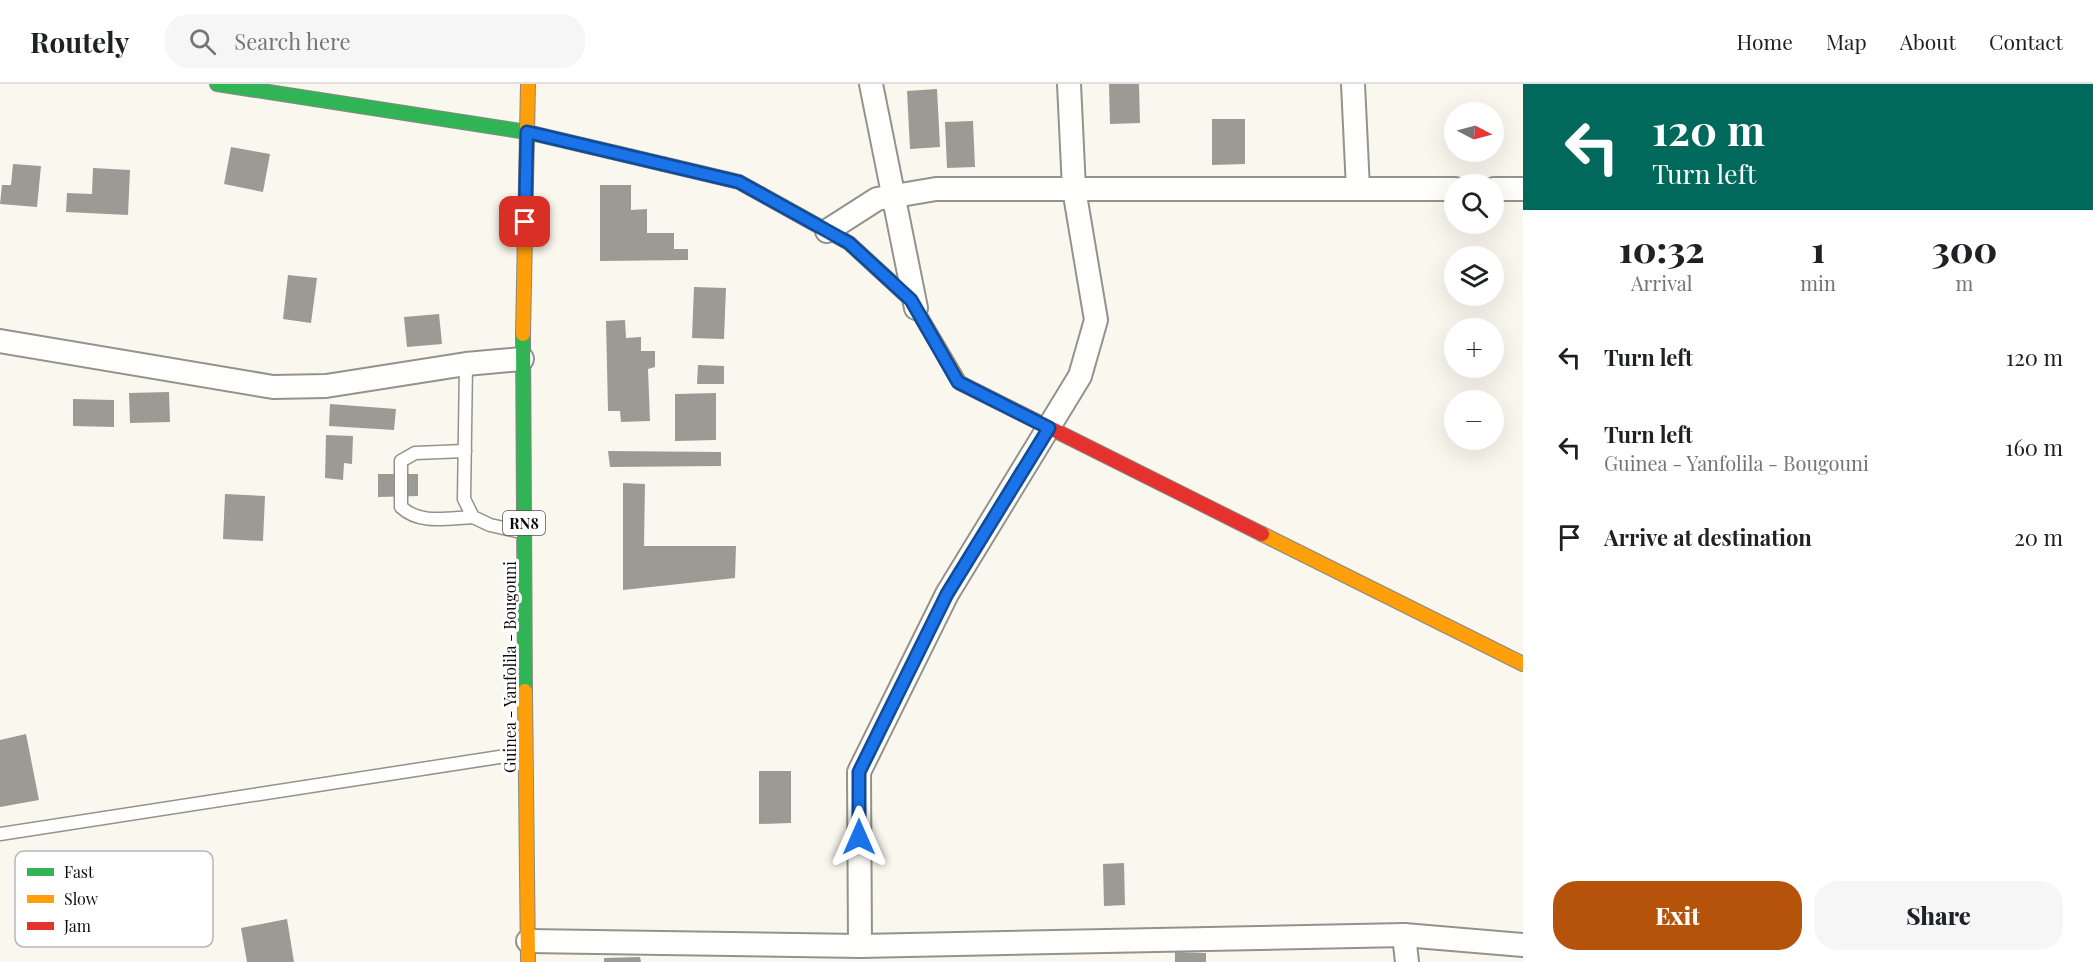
<!DOCTYPE html>
<meta charset="utf-8">
<style>
:root{--surface:#fff;--page:#f6f6f6;--text:#202124;--muted:#757577;--line:#e0e0e0;--accent:#b45309}
body{margin:0;font-family:"Playfair Display",serif;background:var(--page);color:var(--text);height:100vh;display:flex;flex-direction:column;font-size:22px;white-space:nowrap}
*{box-sizing:border-box;margin:0}
p{font-size:20px;color:var(--muted)}
.icon{flex:none;width:33px;height:33px;fill:none;stroke:currentColor;stroke-width:2;stroke-linecap:round;stroke-linejoin:round}
.map{position:relative;flex:1;overflow:hidden}
.drawer{display:flex;flex-direction:column;background:var(--surface);width:570px}
.drawer>*{flex:none}
.top-card{background:#00695c;color:#fff;overflow:hidden}
.needle{width:39px;rotate:96deg}
.controls{position:absolute;left:1444px;top:18px;display:grid;gap:12px}
.controls a{display:grid;place-items:center;width:60px;height:60px;border-radius:50%;background:var(--surface);box-shadow:0 6px 24px #0002;font-size:30px}
.pin{position:absolute;display:grid;place-items:center;width:51px;height:51px;color:#fff;margin:-26px;border-radius:12px;box-shadow:0 3px 9px #0006}
.me{position:absolute;width:66px;margin:-33px;rotate:0deg;stroke-linejoin:round;filter:drop-shadow(0 0 4px #0008)}
.turn{display:flex;align-items:center;gap:21px;height:126px;padding:0 30px;font-size:27px}
.turn .icon{width:78px;height:78px;stroke-width:2.5}
.turn b{display:block;font-size:42px;line-height:51px}
.eta{display:flex;justify-content:space-evenly;align-items:center;height:102px;text-align:center}
.eta b{font-size:36px;font-weight:800;line-height:42px}
.cta{display:flex;gap:12px;margin-top:auto;padding:12px 30px}
.cta a{flex:1;height:69px;border-radius:24px;background:var(--accent);color:#fff;font-size:24px;font-weight:800;line-height:69px;text-align:center}
.cta a+a{background:var(--page);color:var(--text)}
ul{padding:0;list-style:none}
li{display:flex;align-items:center;gap:18px;height:90px;padding:0 30px}
li div{flex:1}
li b{display:block;font-size:22px}
li em{font-style:normal}
header{display:flex;align-items:center;gap:36px;box-sizing:border-box;height:84px;padding:0 30px;background:var(--surface);border-bottom:2px solid var(--line)}
header strong{font-size:28px}
nav{display:flex;gap:33px;margin-inline-start:auto;font-size:21px}
.search{width:420px;height:54px;background:var(--page);display:flex;align-items:center;gap:15px;box-sizing:border-box;padding:0 21px;border-radius:24px;color:var(--muted);font-size:22px}
main{display:flex;flex:1;min-height:0}
.map>svg:first-child{display:block}
</style>
<header>
<strong>Routely</strong>
<div class="search"><svg class="icon" aria-label="search" viewBox="0 0 24 24"><circle cx="10" cy="10" r="6"/><path d="M15 15l6 6"/></svg>Search here</div>
<nav><a>Home</a><a>Map</a><a>About</a><a>Contact</a></nav>
</header>
<main>
<div class="map">
<svg width="1523" height="878" viewBox="0 0 1523 878">
<rect width="100%" height="100%" fill="#faf8ee"/>
<!-- building -->
<g fill="#9c9a94">
<polygon points="1109,0 1139,0 1140,39 1110,40"/>
<polygon points="937,5 940,63 910,65 907,7"/>
<polygon points="1212,35 1245,35 1245,80 1212,81"/>
<polygon points="973,37 975,83 947,84 945,38"/>
<polygon points="231,63 270,70 263,108 224,100"/>
<polygon points="13,80 41,82 37,123 0,120 2,101 11,101"/>
<polygon points="93,84 130,86 128,131 66,128 67,109 92,110"/>
<polygon points="600,101 631,101 631,126 647,125 647,149 674,149 674,165 688,165 688,176 600,177"/>
<polygon points="288,191 317,194 311,239 283,235"/>
<polygon points="694,203 726,204 724,255 692,254"/>
<polygon points="439,230 442,260 407,263 404,233"/>
<polygon points="625,236 626,254 641,253 641,267 655,267 655,283 648,285 650,337 621,338 620,327 608,327 606,237"/>
<polygon points="698,281 724,282 724,300 697,300"/>
<polygon points="169,308 170,338 130,339 129,309"/>
<polygon points="716,309 716,356 675,357 675,310"/>
<polygon points="73,315 114,316 114,343 73,342"/>
<polygon points="330,320 396,325 394,346 329,342"/>
<polygon points="326,351 353,352 352,380 344,379 343,396 325,394"/>
<polygon points="608,367 721,368 721,382 610,383"/>
<polygon points="378,390 418,390 418,412 378,413"/>
<polygon points="623,399 645,400 644,462 736,462 735,494 623,506"/>
<polygon points="225,410 265,412 263,457 223,455"/>
<polygon points="26,650 39,716 0,723 0,656"/>
<polygon points="759,687 791,687 791,739 759,740"/>
<polygon points="1124,779 1125,821 1104,822 1103,780"/>
<polygon points="287,835 294,878 247,878 241,844"/>
<polygon points="1175,868 1206,869 1206,878 1175,878"/>
<polygon points="640,873 641,878 604,878 604,874"/>
</g>
<g fill="none" stroke-linecap="round" stroke-linejoin="round">
<!-- lane casing -->
<g stroke="#93928d" stroke-width="15">
<g id="lane">
<polyline points="466,280 464,415 473,433 490,441 521,448"/>
<path d="M465,367L415,369L401,377V423C420,441 448,434 473,433"/>
<polyline points="0,750 525,669"/>
</g>
</g>
<!-- street casing -->
<g stroke="#93928d" stroke-width="26">
<g id="street">
<polyline points="871,0 916,224"/>
<polyline points="1353,0 1358,105"/>
<polyline points="1494,105 1523,105"/>
<polyline points="827,147 877,115 936,105 1455,105"/>
<polyline points="0,257 273,303 326,302 466,280 522,275"/>
<polyline points="1404,851 1407,878"/>
<polyline points="528,857 860,862 1404,851 1523,861"/>
<polyline points="860,862 859,688 947,510 1080,292 1096,236 1074,105 1069,0"/>
</g>
</g>
<!-- fast casing -->
<g stroke="#898884" stroke-width="16">
<g id="fast">
<polyline points="217,0 527,48 663,80"/>
<polyline points="523,250 525,607"/>
</g>
</g>
<!-- slow casing -->
<g stroke="#898884" stroke-width="16">
<g id="slow">
<polyline points="663,80 739,98 849,159 911,216 960,299"/>
<polyline points="523,250 528,0"/>
<polyline points="1262,450 1523,580"/>
<polyline points="525,607 528,878"/>
</g>
</g>
<!-- jam casing -->
<g stroke="#898884" stroke-width="16">
<polyline id="jam" points="960,299 1262,450"/>
</g>
<!-- lane -->
<use href="#lane" stroke="#fefefc" stroke-width="12"/>
<!-- street -->
<use href="#street" stroke="#fefefc" stroke-width="22"/>
<!-- fast -->
<use href="#fast" stroke="#30b455" stroke-width="14"/>
<!-- slow -->
<use href="#slow" stroke="#ff9f0a" stroke-width="14"/>
<!-- jam -->
<use href="#jam" stroke="#e5322d" stroke-width="14"/>
</g>
<g fill="none" stroke-linecap="round" stroke-linejoin="round">
<!-- route casing -->
<g stroke="#114b97" stroke-width="15">
<polyline id="route" points="525,138 527,48 739,98 849,159 911,216 958,298 1049,344 947,510 859,688 859,753"/>
</g>
<!-- route -->
<use href="#route" stroke="#1a73e8" stroke-width="10"/>
</g>
<g text-anchor="middle" dominant-baseline="central" stroke-width="6" stroke-linejoin="round" paint-order="stroke">
<!-- shield labels -->
<rect fill="#fff" stroke="#545454" stroke-width="1.5" x="503" y="427" width="42" height="24" rx="4.5"/>
<g font-size="15" font-weight="bold" fill="#0b0b0b">
<text x="524" y="439">RN8</text>
</g>
<!-- street labels -->
<g font-size="16" fill="#0b0b0b" stroke="#fff">
<text transform="translate(509 583) rotate(-90)">Guinea - Yanfolila - Bougouni</text>
</g>
</g>
<!-- legend -->
<rect x="15" y="767" width="198" height="96" rx="9" fill="#fff" stroke="#b6b6b6" stroke-width="1.5"/>
<rect x="27" y="784" width="27" height="8" fill="#30b455"/>
<rect x="27" y="811" width="27" height="8" fill="#ff9f0a"/>
<rect x="27" y="838" width="27" height="8" fill="#e5322d"/>
<g font-size="16" fill="#0b0b0b">
<text x="64" y="794">Fast</text>
<text x="64" y="821">Slow</text>
<text x="64" y="848">Jam</text>
</g>
</svg>
<div class="controls">
<a><svg class="needle" viewBox="-14 -14 28 28"><path d="M0-13l5 13h-10z" fill="#e53935"/><path d="M0 13l5-13h-10z" fill="#757577"/></svg></a>
<a><svg class="icon" aria-label="search" viewBox="0 0 24 24"><circle cx="10" cy="10" r="6"/><path d="M15 15l6 6"/></svg></a>
<a><svg class="icon" aria-label="layers" viewBox="0 0 24 24"><path d="M12 4l9 5-9 5-9-5zM3 14l9 5 9-5"/></svg></a>
<a>+</a>
<a>−</a>
</div>
<div class="pin" style="left:525px;top:138px;background:#d93025"><svg class="icon" aria-label="arrive" viewBox="0 0 24 24"><path d="M6 21V4h12l-3 4 3 4H6"/></svg></div>
<svg class="me" style="left:859px;top:753px" viewBox="-20 -20 40 40"><path d="M0-17L14 15 0 8-14 15z" fill="#1a73e8" stroke="#fff" stroke-width="4"/></svg>
</div>
<section class="drawer">
<div class="top-card">
<div class="turn"><svg class="icon" aria-label="left" viewBox="0 0 24 24"><path d="M17 20v-9H6M10 6l-5 5 5 5"/></svg><div><b>120 m</b>Turn left</div></div>
</div>
<div class="eta">
<div><b>10:32</b><p>Arrival</p></div>
<div><b>1</b><p>min</p></div>
<div><b>300</b><p>m</p></div>
</div>
<ul>
<li><svg class="icon" aria-label="left" viewBox="0 0 24 24"><path d="M17 20v-9H6M10 6l-5 5 5 5"/></svg><div><b>Turn left</b></div><em>120 m</em></li>
<li><svg class="icon" aria-label="left" viewBox="0 0 24 24"><path d="M17 20v-9H6M10 6l-5 5 5 5"/></svg><div><b>Turn left</b><p>Guinea - Yanfolila - Bougouni</p></div><em>160 m</em></li>
<li><svg class="icon" aria-label="arrive" viewBox="0 0 24 24"><path d="M6 21V4h12l-3 4 3 4H6"/></svg><div><b>Arrive at destination</b></div><em>20 m</em></li>
</ul>
<div class="cta"><a>Exit</a><a>Share</a></div>
</section>
</main>
